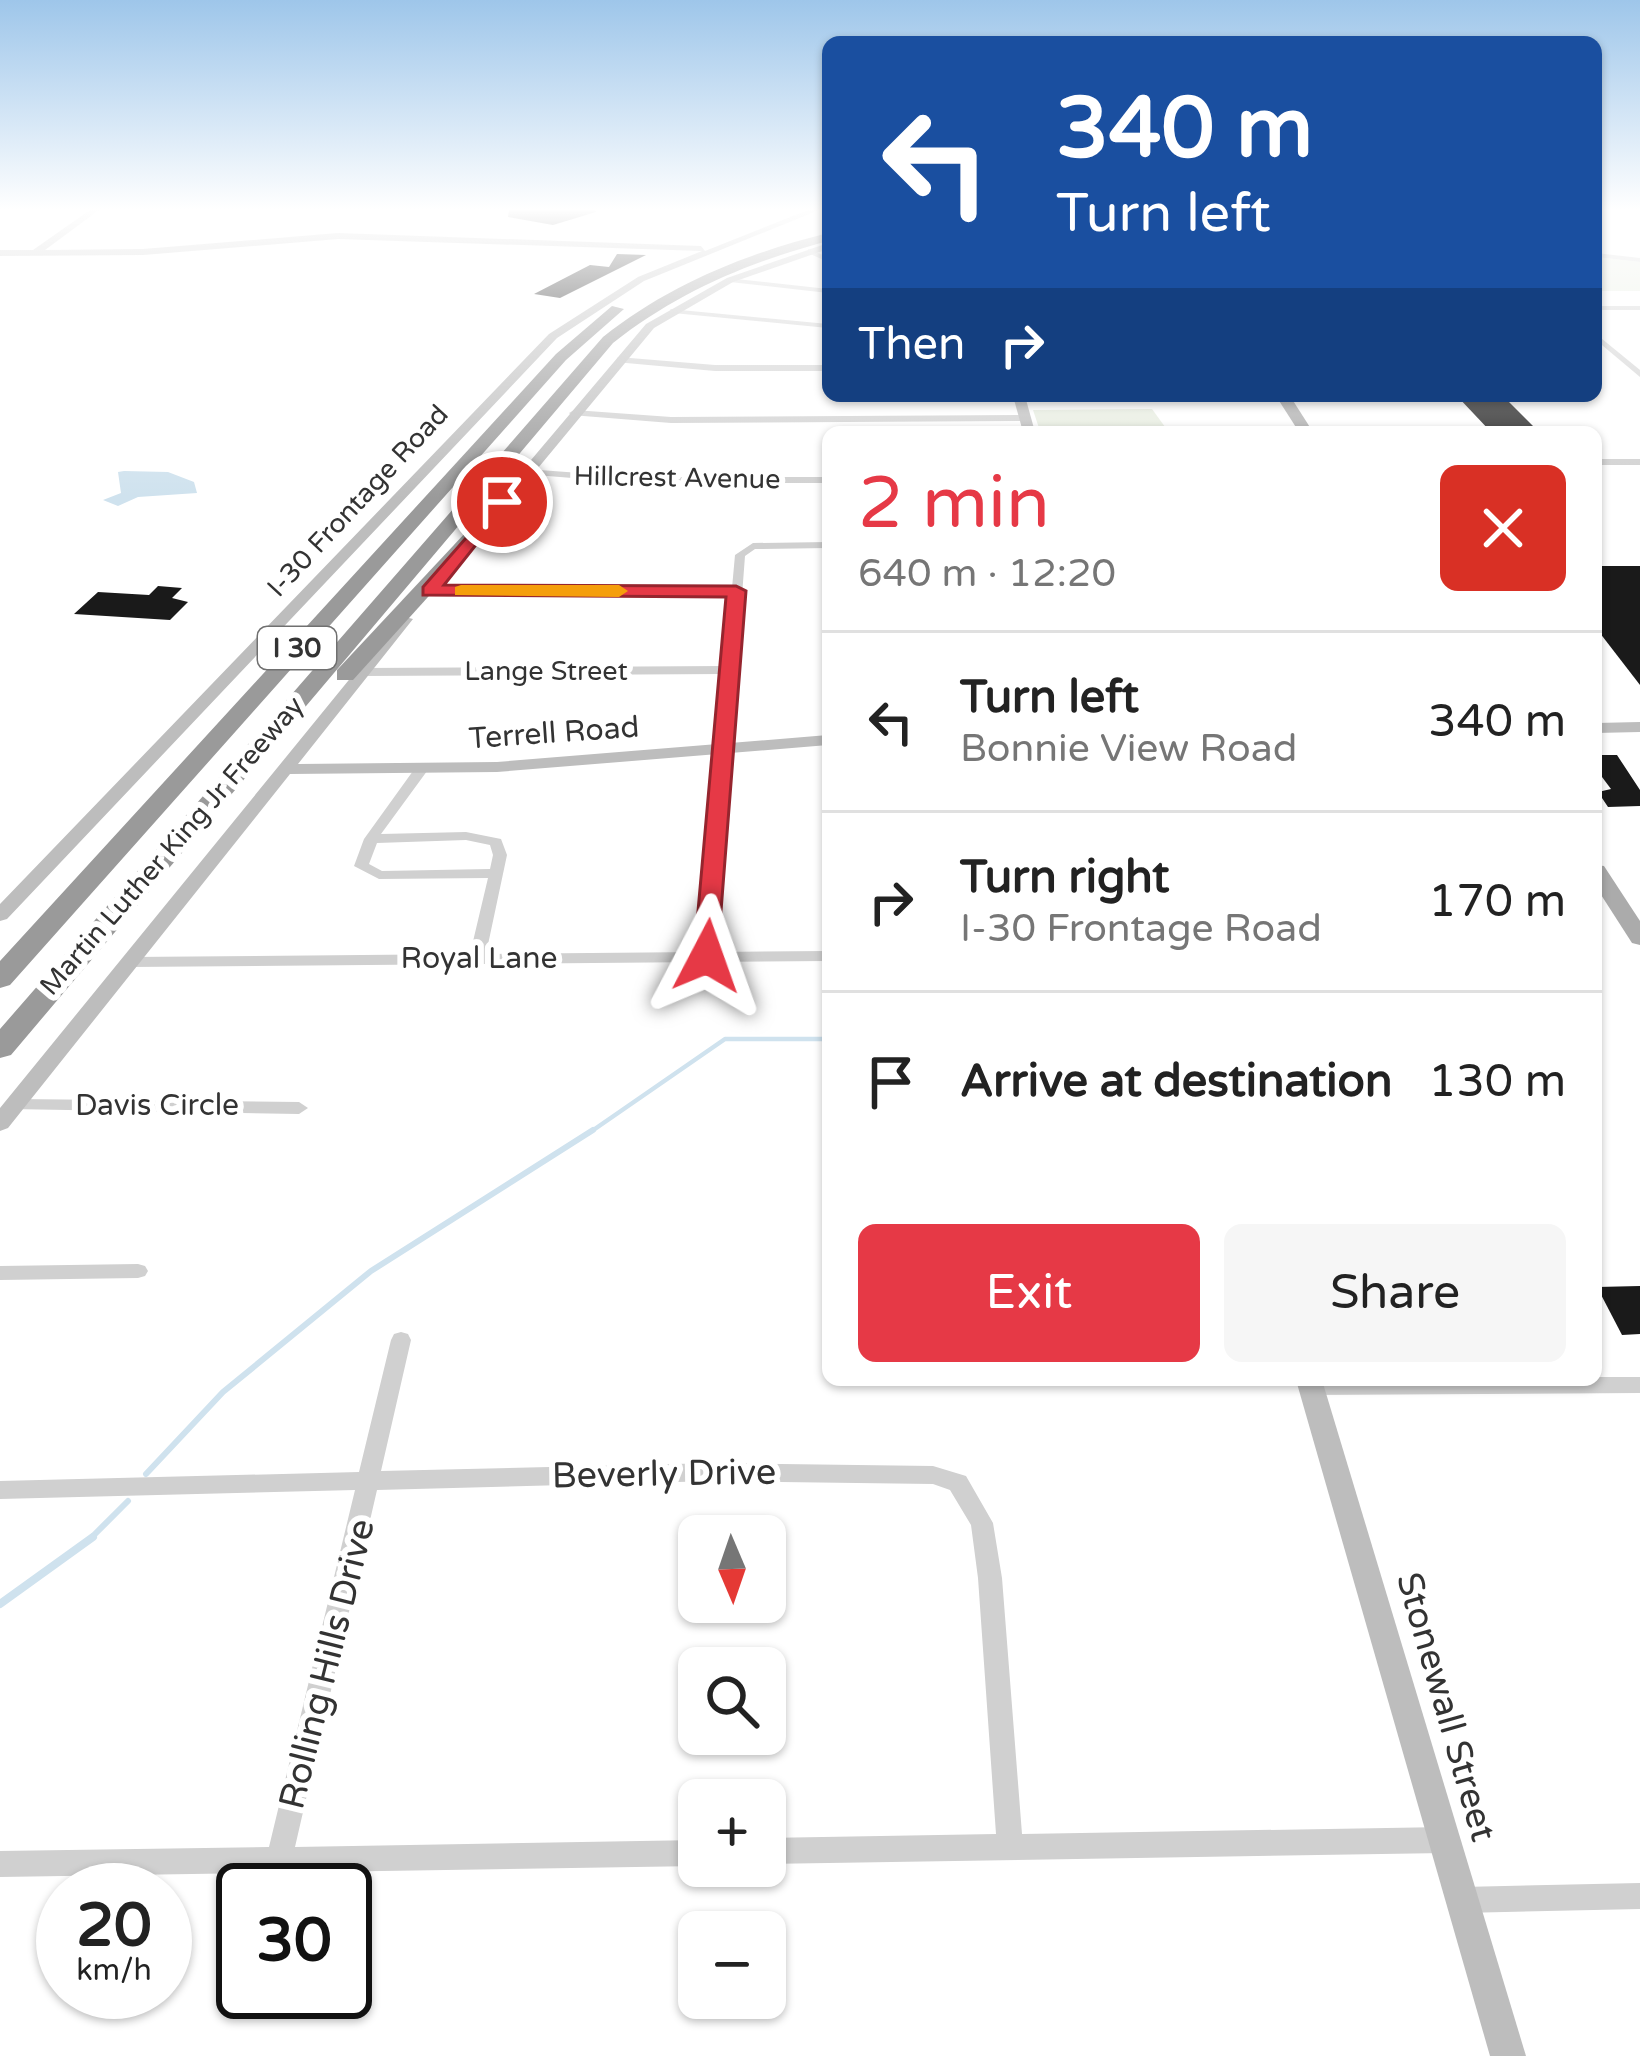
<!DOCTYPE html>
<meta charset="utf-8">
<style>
:root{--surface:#fff;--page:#f6f6f6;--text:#222;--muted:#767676;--line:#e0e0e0;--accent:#e63946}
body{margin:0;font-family:"Varela Round",sans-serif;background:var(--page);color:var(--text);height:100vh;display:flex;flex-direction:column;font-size:45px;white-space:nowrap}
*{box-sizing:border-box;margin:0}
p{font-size:39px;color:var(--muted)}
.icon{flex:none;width:66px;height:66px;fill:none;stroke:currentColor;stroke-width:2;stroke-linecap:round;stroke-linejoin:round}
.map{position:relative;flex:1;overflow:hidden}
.details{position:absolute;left:822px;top:426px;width:780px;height:960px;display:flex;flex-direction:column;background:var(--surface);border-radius:18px;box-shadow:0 3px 9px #0004}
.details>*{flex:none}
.guide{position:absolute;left:822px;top:36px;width:780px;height:366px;border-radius:18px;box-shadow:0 3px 9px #0004;background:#1a4fa0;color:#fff;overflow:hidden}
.needle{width:78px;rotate:178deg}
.fabs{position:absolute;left:678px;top:1515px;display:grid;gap:24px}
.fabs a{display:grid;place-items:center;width:108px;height:108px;border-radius:18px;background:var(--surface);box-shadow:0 3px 9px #0004;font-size:60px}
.speed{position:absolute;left:36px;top:1863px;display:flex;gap:24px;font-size:60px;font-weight:700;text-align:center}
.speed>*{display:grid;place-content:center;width:156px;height:156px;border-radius:50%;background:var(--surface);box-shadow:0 3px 9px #0004;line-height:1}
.speed small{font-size:30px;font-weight:400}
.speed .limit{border:6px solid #111;border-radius:18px;background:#fff;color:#111}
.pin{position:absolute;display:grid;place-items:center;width:102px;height:102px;color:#fff;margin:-51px;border:6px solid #fff;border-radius:50%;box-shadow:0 3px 12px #0007}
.me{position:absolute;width:132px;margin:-66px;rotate:4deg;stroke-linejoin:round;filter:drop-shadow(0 0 9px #0008)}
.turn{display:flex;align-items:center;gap:42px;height:252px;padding:0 36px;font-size:54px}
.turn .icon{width:156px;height:156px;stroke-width:2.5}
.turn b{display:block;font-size:84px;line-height:102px}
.then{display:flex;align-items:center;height:114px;padding:0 36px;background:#0003;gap:24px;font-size:45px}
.round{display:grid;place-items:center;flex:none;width:126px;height:126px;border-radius:18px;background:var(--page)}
.head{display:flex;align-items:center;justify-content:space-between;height:204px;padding:0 36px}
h1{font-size:72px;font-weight:600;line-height:90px;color:var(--accent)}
.primary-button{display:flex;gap:24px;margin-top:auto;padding:24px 36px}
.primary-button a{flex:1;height:138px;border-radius:18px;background:var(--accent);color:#fff;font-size:48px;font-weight:600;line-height:138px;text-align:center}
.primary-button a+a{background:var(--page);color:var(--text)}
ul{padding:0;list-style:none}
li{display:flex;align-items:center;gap:36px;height:180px;padding:0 36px;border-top:3px solid var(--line)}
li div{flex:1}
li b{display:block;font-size:45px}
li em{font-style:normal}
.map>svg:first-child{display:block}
</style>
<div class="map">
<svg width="1640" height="2056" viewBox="0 0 1640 2056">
<rect width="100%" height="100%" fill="#fff"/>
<!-- green -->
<g fill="#e6ecdf">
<polygon points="1596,257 1640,262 1640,291 1596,291"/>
<polygon points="1152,409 1168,431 1040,431 1033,410"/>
</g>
<!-- water -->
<polygon fill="#cfe2ee" points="124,471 168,472 194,482 197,493 138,497 118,506 103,500 121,493 118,472"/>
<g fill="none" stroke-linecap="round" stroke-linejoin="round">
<!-- stream-far2 -->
<polyline stroke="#cfe2ee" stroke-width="4.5" points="589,1133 725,1039 828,1039"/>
<!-- stream-far1 -->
<g stroke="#cfe2ee" stroke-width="6">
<polyline points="146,1474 223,1392 371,1271 593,1130"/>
<polyline points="89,1540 128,1501"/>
</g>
<!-- stream -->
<polyline stroke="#cfe2ee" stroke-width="8" points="0,1604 93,1537"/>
</g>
<!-- building -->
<g fill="#1a1a1a">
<polygon points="509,210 595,210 596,212 553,225 508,217"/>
<polygon points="617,254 646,255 560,298 534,294 590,265 609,267"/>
<polygon points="1457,396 1503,396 1539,432 1491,432"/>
<polygon points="1596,566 1640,566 1640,685 1596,628"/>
<polygon points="158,586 182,588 172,598 188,602 170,620 74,614 98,592 149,595"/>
<polygon points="1596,755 1617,755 1640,790 1640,806 1608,807 1598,792 1611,789 1596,769"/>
<polygon points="1640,1286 1640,1334 1622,1335 1597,1287"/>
</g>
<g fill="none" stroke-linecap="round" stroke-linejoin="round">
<!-- street -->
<g fill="#d0d0d0" fill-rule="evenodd">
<polygon points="808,249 828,257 828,262 808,253"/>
<polygon points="1596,253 1640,258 1640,262 1596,257"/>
<polygon points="727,278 828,289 828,293 730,282"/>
<rect x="1596" y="306" width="44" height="4"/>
<polygon points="670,309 828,324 828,328 673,313"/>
<polygon points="1596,334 1640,370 1640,377 1596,340"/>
<polygon points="618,357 715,365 828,365 828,371 715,371 615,362"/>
<polygon points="574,410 671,417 1025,415 1030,418 1025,421 671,423 571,415 569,413"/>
<rect x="1596" y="459" width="44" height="6"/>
<polygon points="526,469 634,477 828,477 828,483 634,483 523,474 521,472"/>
<path d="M828,542V548L755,549L745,556L715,952L828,951V961L130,967L122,962L130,957L470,954L488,878L379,879L354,866L364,839L418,764L423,763L430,767L381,834L466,832L501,839L507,855L486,954L700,952L724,674L363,676L357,672L363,668L725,666L731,594H429L423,591L429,588H732L735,555L753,543ZM466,840L490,845L493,855L490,869L382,871L369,864L377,843Z"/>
<polygon points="16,1099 299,1102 308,1108 299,1114 10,1109 7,1105 10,1101"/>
<polygon points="138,1264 145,1266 148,1271 145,1276 138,1278 0,1280 0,1266"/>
<polygon points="401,1332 408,1334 411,1340 381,1471 715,1463 933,1466 966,1476 993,1523 1002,1578 1022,1834 1445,1827 1454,1831 1458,1840 1454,1849 1445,1853 765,1864 765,1838 996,1834 978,1578 971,1525 950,1490 933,1484 715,1481 377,1490 295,1847 699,1840 699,1866 0,1877 0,1851 269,1847 355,1490 0,1499 0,1481 359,1472 391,1340 394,1334"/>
<polygon points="1596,1377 1640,1377 1640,1393 1312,1395 1305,1393 1302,1387 1308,1380 1596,1380"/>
<polygon points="1640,1883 1640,1909 1462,1913 1452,1910 1449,1900 1452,1890 1462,1887"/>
</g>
<!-- secondary -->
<g fill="#bdbdbd" fill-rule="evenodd">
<polygon points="90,210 99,210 45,250 143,249 338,233 701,246 705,251 808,210 819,210 644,281 557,338 7,919 0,921 0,904 549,334 638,277 702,251 338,239 143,255 0,256 0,250 33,250"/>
<polygon points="828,243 828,249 733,282 654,328 465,556 455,556 455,550 646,324 727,278"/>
<polygon points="1013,396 1025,396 1035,432 1023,432"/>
<polygon points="401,616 413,619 298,764 497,762 828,735 828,745 497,772 290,774 8,1128 0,1131 0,1108"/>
<polygon points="1640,722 1640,732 1596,733 1596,723"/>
<polygon points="1296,1380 1322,1380 1526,2056 1490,2056"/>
</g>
<!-- primary -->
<g fill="#ababab" fill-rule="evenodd">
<polygon points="1276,396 1290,396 1313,432 1299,432"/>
<polygon points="1596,865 1604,866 1640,921 1640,945 1632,943 1596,887"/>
</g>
<!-- highway -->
<g fill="#9a9a9a" fill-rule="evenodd">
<path d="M828,233V241C749,262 678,292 613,343L11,1055L0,1058V1029L603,337C670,284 745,254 828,233Z"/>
<polygon points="612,306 624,309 566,360 10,985 0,988 0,961 556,354"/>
<polygon points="467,531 484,535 353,680 337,680 337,670"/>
</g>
</g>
<!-- sky -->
<linearGradient id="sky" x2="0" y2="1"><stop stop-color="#9ec6ea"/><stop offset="0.42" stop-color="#fff"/><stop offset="1" stop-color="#fff" stop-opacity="0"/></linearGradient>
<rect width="1640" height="498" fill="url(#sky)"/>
<!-- route -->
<polygon fill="#e63946" stroke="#96252e" stroke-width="3" points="502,497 510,502 444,585 736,586 746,591 717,962 698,962 694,956 726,597 423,595 423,587"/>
<!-- slow -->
<polygon fill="#f59e0b" points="461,585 619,585 628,591 619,597 455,595 455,587"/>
<g text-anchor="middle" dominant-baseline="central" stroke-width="12" stroke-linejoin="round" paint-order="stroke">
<!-- far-street labels -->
<g font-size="27" fill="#333" stroke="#fff">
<text transform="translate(677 478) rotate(1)">Hillcrest Avenue</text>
<text transform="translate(358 501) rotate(-47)">I-30 Frontage Road</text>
<text x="546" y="671">Lange Street</text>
<text transform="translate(172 846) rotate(-49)">Martin Luther King Jr Freeway</text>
</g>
<!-- shield labels -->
<rect fill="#fff" stroke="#707070" stroke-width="3" x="258" y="627" width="78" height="42" rx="9"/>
<g font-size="27" font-weight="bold" fill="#333">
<text x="297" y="648">I 30</text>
</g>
<!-- street labels -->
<g font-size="30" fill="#333" stroke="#fff">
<text transform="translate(554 733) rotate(-4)">Terrell Road</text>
<text x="479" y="958">Royal Lane</text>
<text x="157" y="1105">Davis Circle</text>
</g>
<!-- near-street labels -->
<g font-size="36" fill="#333" stroke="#fff">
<text transform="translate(664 1474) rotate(-1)">Beverly Drive</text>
<text transform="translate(327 1664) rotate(-76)">Rolling Hills Drive</text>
<text transform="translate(1446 1707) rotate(74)">Stonewall Street</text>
</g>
</g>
</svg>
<div class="fabs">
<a><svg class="needle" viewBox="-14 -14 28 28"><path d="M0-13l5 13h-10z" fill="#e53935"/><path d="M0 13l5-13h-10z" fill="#767676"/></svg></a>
<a><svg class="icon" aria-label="search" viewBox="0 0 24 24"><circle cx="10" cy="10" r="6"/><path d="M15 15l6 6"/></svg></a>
<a>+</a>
<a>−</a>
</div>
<div class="speed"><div>20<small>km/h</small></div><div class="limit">30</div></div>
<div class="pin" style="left:502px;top:502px;background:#d93025"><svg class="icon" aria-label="arrive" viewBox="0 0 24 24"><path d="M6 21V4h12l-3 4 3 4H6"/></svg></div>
<svg class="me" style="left:707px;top:956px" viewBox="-20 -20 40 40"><path d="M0-17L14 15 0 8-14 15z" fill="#e63946" stroke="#fff" stroke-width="4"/></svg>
<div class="guide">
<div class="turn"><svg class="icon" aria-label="left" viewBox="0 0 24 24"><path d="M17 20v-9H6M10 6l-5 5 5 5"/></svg><div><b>340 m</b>Turn left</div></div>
<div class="then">Then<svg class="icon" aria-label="right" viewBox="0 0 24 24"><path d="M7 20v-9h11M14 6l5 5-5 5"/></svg></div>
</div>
<section class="details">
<div class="head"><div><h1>2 min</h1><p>640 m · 12:20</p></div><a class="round" style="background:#d93025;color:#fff"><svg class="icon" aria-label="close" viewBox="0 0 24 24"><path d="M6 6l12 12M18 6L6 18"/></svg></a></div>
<ul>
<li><svg class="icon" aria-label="left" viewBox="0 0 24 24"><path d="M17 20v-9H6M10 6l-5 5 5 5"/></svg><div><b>Turn left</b><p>Bonnie View Road</p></div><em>340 m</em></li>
<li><svg class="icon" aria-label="right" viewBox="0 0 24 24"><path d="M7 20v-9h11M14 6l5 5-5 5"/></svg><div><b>Turn right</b><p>I-30 Frontage Road</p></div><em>170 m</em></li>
<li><svg class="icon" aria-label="arrive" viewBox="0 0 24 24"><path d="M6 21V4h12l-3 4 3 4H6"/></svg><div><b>Arrive at destination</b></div><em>130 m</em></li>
</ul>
<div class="primary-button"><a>Exit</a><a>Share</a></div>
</section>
</div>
